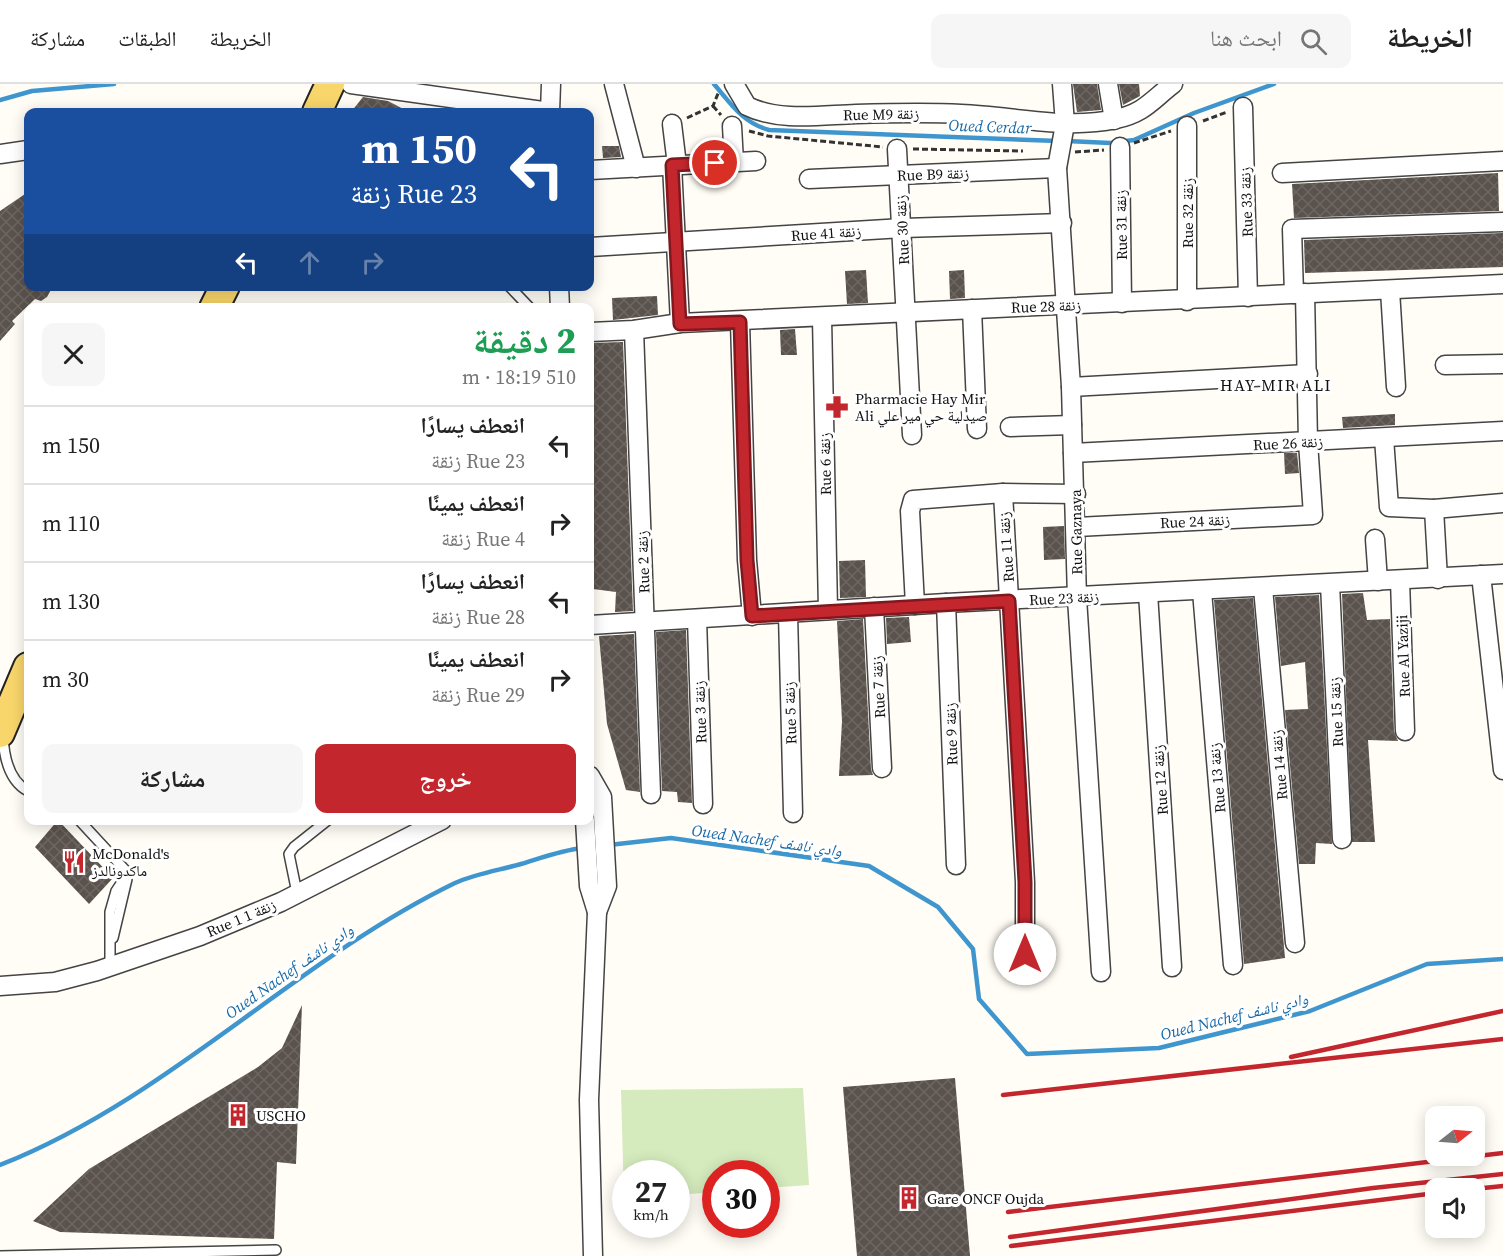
<!DOCTYPE html>
<html lang="ar">
<meta charset="utf-8">
<style>
:root{--surface:#fff;--page:#f6f6f6;--text:#222;--muted:#767676;--line:#e0e0e0;--accent:#c4262e}
body{margin:0;font-family:"Source Serif 4","Noto Naskh Arabic",serif;background:var(--page);color:var(--text);direction:rtl;height:100vh;display:flex;flex-direction:column;font-size:22px;white-space:nowrap}
*{box-sizing:border-box;margin:0}
p{font-size:20px;color:var(--muted)}
.icon{flex:none;width:33px;height:33px;fill:none;stroke:currentColor;stroke-width:2;stroke-linecap:round;stroke-linejoin:round}
.map{position:relative;flex:1;overflow:hidden;direction:ltr}
.details{position:absolute;left:24px;top:219px;width:570px;height:522px;display:flex;flex-direction:column;background:var(--surface);border-radius:12px;box-shadow:0 3px 15px #0003;direction:rtl}
.details>*{flex:none}
.guide{position:absolute;left:24px;top:24px;width:570px;height:183px;border-radius:12px;box-shadow:0 3px 15px #0003;direction:rtl;background:#1a4fa0;color:#fff;overflow:hidden}
.needle{width:39px;rotate:73deg}
.fabs{position:absolute;left:1425px;top:1022px;display:grid;gap:12px}
.fabs a{display:grid;place-items:center;width:60px;height:60px;border-radius:12px;background:var(--surface);box-shadow:0 3px 15px #0003;font-size:30px}
.speed{position:absolute;left:612px;top:1076px;display:flex;gap:12px;font-size:30px;font-weight:700;text-align:center}
.speed>*{display:grid;place-content:center;width:78px;height:78px;border-radius:50%;background:var(--surface);box-shadow:0 3px 15px #0003;line-height:1}
.speed small{font-size:15px;font-weight:400}
.speed .limit{border:9px solid #d22;background:#fff;color:#111}
.pin{position:absolute;display:grid;place-items:center;width:51px;height:51px;color:#fff;margin:-26px;border:3px solid #fff;border-radius:50%;box-shadow:0 2px 6px #0007}
.me{position:absolute;width:66px;margin:-33px;rotate:0deg;stroke-linejoin:round;filter:drop-shadow(0 0 4px #0008)}
.turn{display:flex;align-items:center;gap:21px;height:126px;padding:0 18px;font-size:27px}
.turn .icon{width:78px;height:78px;stroke-width:2.5}
.turn b{display:block;font-size:42px;line-height:51px}
.lanes{display:flex;align-items:center;height:57px;padding:0 18px;background:#0003;justify-content:center;gap:30px;direction:ltr}
.lanes .off{opacity:.35}
.round{display:grid;place-items:center;flex:none;width:63px;height:63px;border-radius:12px;background:var(--page)}
.summary{display:flex;align-items:center;justify-content:space-between;height:102px;padding:0 18px}
h1{font-size:36px;font-weight:800;line-height:45px;color:#1e9e55}
.cta{display:flex;gap:12px;margin-top:auto;padding:12px 18px}
.cta a{flex:1;height:69px;border-radius:12px;background:var(--accent);color:#fff;font-size:24px;font-weight:800;line-height:69px;text-align:center}
.cta a+a{background:var(--page);color:var(--text)}
ul{padding:0;list-style:none}
li{display:flex;align-items:center;gap:18px;height:78px;padding:0 18px;border-top:2px solid var(--line)}
li div{flex:1}
li b{display:block;font-size:22px}
li em{font-style:normal}
header{display:flex;align-items:center;gap:36px;box-sizing:border-box;height:84px;padding:0 30px;background:var(--surface);border-bottom:2px solid var(--line)}
header strong{font-size:28px}
nav{display:flex;gap:33px;margin-inline-start:auto;font-size:21px}
.search{width:420px;height:54px;background:var(--page);display:flex;align-items:center;gap:15px;box-sizing:border-box;padding:0 21px;border-radius:12px;color:var(--muted);font-size:22px}
.map>svg:first-child{display:block}
</style>
<header>
<strong>الخريطة</strong>
<div class="search"><svg class="icon" aria-label="search" viewBox="0 0 24 24"><circle cx="10" cy="10" r="6"/><path d="M15 15l6 6"/></svg>ابحث هنا</div>
<nav><a>الخريطة</a><a>الطبقات</a><a>مشاركة</a></nav>
</header>
<div class="map">
<svg width="1503" height="1172" viewBox="0 0 1503 1172">
<defs>
<pattern id="building-cross-hatch" width="8" height="8" patternUnits="userSpaceOnUse" patternTransform="scale(1.5)"><rect width="8" height="8" fill="#5a524d"/><path d="M0 0l8 8M0 8l8-8" fill="none" stroke="#6d6662"/></pattern>
</defs>
<rect width="100%" height="100%" fill="#fffdf5"/>
<!-- grass -->
<polygon fill="#d5ebbd" points="803,1004 809,1101 767,1104 766,1089 716,1089 715,1108 677,1111 676,1089 626,1089 624,1115 621,1006"/>
<g fill="none" stroke-linecap="round" stroke-linejoin="round">
<!-- stream -->
<g stroke="#3f96cf" stroke-width="4.5">
<path d="M714,0C731,20 743,39 769,46L1058,57"/>
<polyline points="0,16 32,7 114,0"/>
<polyline points="1067,57 1110,59 1134,56 1194,29 1274,0"/>
<polyline points="609,761 671,754 869,782 938,823 973,865 979,915 1027,970 1159,964 1310,927 1427,880 1503,875"/>
<path d="M0,1081C168,1015 294,877 455,799C475,790 500,786 521,780C541,774 562,766 583,764"/>
</g>
</g>
<!-- building -->
<g fill="url(#building-cross-hatch)">
<polygon points="1073,0 1097,0 1101,26 1077,28"/>
<polygon points="1119,0 1139,0 1140,12 1123,21"/>
<polygon points="363,13 388,17 409,28 351,28"/>
<polygon points="602,62 619,62 621,73 603,74"/>
<polygon points="1498,89 1499,127 1294,134 1292,100"/>
<polygon points="28,108 28,202 53,202 47,213 41,217 35,215 12,237 15,240 0,257 0,127"/>
<polygon points="1503,149 1503,183 1305,189 1304,156"/>
<polygon points="866,186 868,219 847,220 845,187"/>
<polygon points="964,186 965,214 950,215 949,187"/>
<polygon points="657,212 658,231 613,236 612,214"/>
<polygon points="795,245 797,271 781,271 780,246"/>
<polygon points="623,258 633,527 615,528 616,508 593,505 590,456 590,259"/>
<polygon points="1395,330 1395,341 1343,344 1342,333"/>
<polygon points="1284,369 1297,369 1299,389 1285,390"/>
<polygon points="1064,442 1065,475 1044,476 1043,443"/>
<polygon points="865,476 866,513 840,514 839,477"/>
<polygon points="1363,509 1367,536 1390,535 1394,647 1398,657 1368,656 1375,758 1352,758 1342,510"/>
<polygon points="1319,511 1332,760 1316,759 1315,780 1299,780 1285,626 1308,625 1305,578 1281,582 1275,513"/>
<polygon points="1253,514 1285,874 1244,880 1214,516"/>
<polygon points="909,533 911,558 887,560 886,534"/>
<polygon points="863,535 871,685 873,691 839,692 842,637 837,537"/>
<polygon points="686,546 692,719 678,718 677,708 662,707 656,548"/>
<polygon points="634,550 640,708 626,706 607,640 599,552"/>
<polygon points="58,736 113,794 89,820 35,763"/>
<polygon points="302,921 296,1080 277,1078 274,1155 60,1148 33,1137 89,1085 258,983 282,964"/>
<polygon points="955,994 970,1172 857,1172 843,1003"/>
</g>
<g fill="none" stroke-linecap="round" stroke-linejoin="round">
<!-- lane casing -->
<g stroke="#444" stroke-width="12">
<g id="lane">
<polyline points="509,202 530,224"/>
<path d="M3,652C4,673 9,697 28,707"/>
<polyline points="79,736 128,789 116,807 110,828 110,882"/>
<polyline points="297,809 289,770 294,763 328,736"/>
<polyline points="113,854 127,795"/>
<polyline points="0,1172 276,1166"/>
</g>
</g>
<!-- street casing -->
<g stroke="#444" stroke-width="21">
<g id="street">
<polyline points="351,0 550,28"/>
<polyline points="614,0 636,84"/>
<path d="M734,0L747,22C779,38 822,31 856,30C891,29 926,28 961,30C1013,32 1064,46 1116,35C1144,29 1151,17 1173,0"/>
<polyline points="1062,0 1065,40 1057,84 1071,303 1077,514 1101,888"/>
<polyline points="1108,0 1114,36"/>
<polyline points="1243,23 1248,213"/>
<polyline points="550,28 551,0"/>
<polyline points="672,40 677,81"/>
<polyline points="732,42 734,78"/>
<polyline points="1120,63 1122,219"/>
<polyline points="897,65 912,351"/>
<polyline points="0,70 28,66"/>
<polyline points="672,81 680,239"/>
<polyline points="590,86 756,77"/>
<polyline points="1282,89 1503,77"/>
<polyline points="809,95 1057,84"/>
<polyline points="590,163 903,144 1062,139"/>
<polyline points="559,202 560,224"/>
<polyline points="1390,206 1396,303"/>
<polyline points="1294,210 1292,145 1503,138"/>
<polyline points="1187,217 1187,42"/>
<polyline points="972,225 977,345"/>
<polyline points="822,234 828,526"/>
<polyline points="740,238 747,476 752,532"/>
<polyline points="634,246 651,710"/>
<polyline points="590,248 634,246 680,239 1503,200"/>
<polyline points="1445,281 1503,280"/>
<polyline points="1071,303 1308,290"/>
<polyline points="1010,343 1072,341"/>
<polyline points="1384,354 1389,423 1434,425 1503,419"/>
<polyline points="1073,369 1503,347"/>
<polyline points="1003,409 1025,798 1025,870"/>
<polyline points="1434,425 1438,495"/>
<polyline points="1077,443 1313,431 1308,358 1305,209"/>
<polyline points="1375,455 1378,497"/>
<polyline points="1481,491 1503,686"/>
<polyline points="1400,496 1405,647"/>
<polyline points="1330,500 1342,755"/>
<polyline points="1263,504 1295,859"/>
<polyline points="1202,507 1233,881"/>
<polyline points="1148,509 1172,883"/>
<polyline points="946,519 956,781"/>
<polyline points="915,521 910,427 913,416 1003,409 1076,410"/>
<polyline points="874,523 882,684"/>
<polyline points="788,530 793,729"/>
<polyline points="697,535 703,720"/>
<polyline points="590,541 946,519 1503,490"/>
<polyline points="590,692 602,713 607,802 597,828"/>
<polyline points="585,736 589,802 597,828 589,1016 593,1172"/>
<polyline points="0,902 55,898 97,887 200,852 281,818 442,736"/>
</g>
</g>
<!-- primary casing -->
<g stroke="#222" stroke-width="32">
<g id="primary">
<polyline points="317,28 330,0"/>
<polyline points="214,224 225,202"/>
<polyline points="0,649 28,583"/>
</g>
</g>
<!-- path -->
<g stroke="#333" stroke-width="3" stroke-dasharray="6 3" stroke-linecap="butt">
<polyline points="713,22 721,31"/>
<polyline points="687,34 713,22 719,7"/>
<polyline points="1203,37 1227,28"/>
<polyline points="749,47 768,52 883,63"/>
<polyline points="1134,59 1171,47"/>
<polyline points="913,65 1023,67"/>
<polyline points="1075,68 1104,66"/>
</g>
<!-- lane -->
<use href="#lane" stroke="#fff" stroke-width="9"/>
<!-- street -->
<use href="#street" stroke="#fff" stroke-width="18"/>
<!-- primary -->
<use href="#primary" stroke="#f9d66b" stroke-width="28"/>
<!-- rail -->
<g stroke="#c4262e" stroke-width="4.5">
<polyline points="1291,973 1503,927"/>
<polyline points="1003,1011 1503,955"/>
<polyline points="1474,1105 1503,1102"/>
<polyline points="1008,1128 1503,1069"/>
<polyline points="1010,1153 1373,1104 1503,1090"/>
<polyline points="1011,1162 1436,1109"/>
</g>
</g>
<g fill="none" stroke-linecap="round" stroke-linejoin="round">
<!-- route casing -->
<g stroke="#7f191e" stroke-width="15">
<polyline id="route" points="715,79 672,81 680,240 740,238 747,476 752,532 1009,517 1025,798 1025,870"/>
</g>
<!-- route -->
<use href="#route" stroke="#c4262e" stroke-width="10"/>
</g>
<!-- icons -->
<defs>
<g id="pharmacy-bare" transform="scale(1.8)"><path d="M-2-6h4v4h4v4h-4v4h-4v-4h-4v-4h4Z" fill="#c4262e" stroke="#fff" stroke-width="2.5" paint-order="stroke"/></g>
<g id="restaurant-bare" transform="scale(1.8)"><path d="M-5-6h1v4h1v-4h1v4h1v-4h1v5L-1.5 .5V6h-2V.5L-5-1ZM5-6V6H3V1.5H1.5Q1.5-4 5-6Z" fill="#c4262e" stroke="#fff" stroke-width="2.5" paint-order="stroke"/></g>
<g id="building-bare" transform="scale(1.8)"><path d="M-4-6H4V6H1V3H-1V6H-4ZM-2.5-4.3h1.7v1.8h-1.7ZM.8-4.3h1.7v1.8H.8ZM-2.5-1h1.7V.8h-1.7ZM.8-1h1.7V.8H.8Z" fill="#c4262e" stroke="#fff" stroke-width="2.5" paint-order="stroke"/></g>
</defs>
<g fill-rule="evenodd">
<use href="#pharmacy-bare" x="837" y="323"/>
<use href="#restaurant-bare" x="74" y="778"/>
<use href="#building-bare" x="238" y="1031"/>
<use href="#building-bare" x="909" y="1114"/>
</g>
<g text-anchor="middle" dominant-baseline="central" stroke-width="6" stroke-linejoin="round" paint-order="stroke">
<!-- street labels -->
<g font-size="15" fill="#111" stroke="#fff">
<text transform="translate(881 30) rotate(-1)">Rue M9 زنقة</text>
<text transform="translate(933 90) rotate(-2)">Rue B9 زنقة</text>
<text transform="translate(1246 118) rotate(-92)">Rue 33 زنقة</text>
<text transform="translate(1187 129) rotate(-90)">Rue 32 زنقة</text>
<text transform="translate(1121 141) rotate(-91)">Rue 31 زنقة</text>
<text transform="translate(902 146) rotate(-93)">Rue 30 زنقة</text>
<text transform="translate(826 149) rotate(-4)">Rue 41 زنقة</text>
<text transform="translate(1046 222) rotate(-2)">Rue 28 زنقة</text>
<text transform="translate(1288 359) rotate(-3)">Rue 26 زنقة</text>
<text transform="translate(825 380) rotate(-91)">Rue 6 زنقة</text>
<text transform="translate(1195 437) rotate(-3)">Rue 24 زنقة</text>
<text transform="translate(1076 448) rotate(-91)">Rue Gaznaya</text>
<text transform="translate(1006 463) rotate(-94)">Rue 11 زنقة</text>
<text transform="translate(643 478) rotate(-92)">Rue 2 زنقة</text>
<text transform="translate(1064 514) rotate(-3)">Rue 23 زنقة</text>
<text transform="translate(1403 572) rotate(-92)">Rue Al Yaziji</text>
<text transform="translate(878 603) rotate(-93)">Rue 7 زنقة</text>
<text transform="translate(700 628) rotate(-92)">Rue 3 زنقة</text>
<text transform="translate(1336 628) rotate(-93)">Rue 15 زنقة</text>
<text transform="translate(790 629) rotate(-92)">Rue 5 زنقة</text>
<text transform="translate(951 650) rotate(-92)">Rue 9 زنقة</text>
<text transform="translate(1279 681) rotate(-95)">Rue 14 زنقة</text>
<text transform="translate(1217 694) rotate(-95)">Rue 13 زنقة</text>
<text transform="translate(1160 696) rotate(-94)">Rue 12 زنقة</text>
<text transform="translate(241 834) rotate(-23)">Rue 1 زنقة 1</text>
</g>
<!-- poi labels -->
<g font-size="15" fill="#111" stroke="#fff" text-anchor="start">
<text x="855" y="314">Pharmacie Hay Mir<tspan x="855" dy="17">Ali صيدلية حي مير علي</tspan></text>
<text x="92" y="769">McDonald's<tspan x="92" dy="17">ماكدونالدز</tspan></text>
<text x="256" y="1031">USCHO</text>
<text x="927" y="1114">Gare ONCF Oujda</text>
</g>
<!-- water labels -->
<g font-size="16" font-style="italic" fill="#1768a6" stroke="#fff">
<text transform="translate(990 42) rotate(2)">Oued Cerdar</text>
<text transform="translate(767 756) rotate(8)">Oued Nachef وادي ناشف</text>
<text transform="translate(289 887) rotate(-35)">Oued Nachef وادي ناشف</text>
<text transform="translate(1234 932) rotate(-14)">Oued Nachef وادي ناشف</text>
</g>
<!-- neighbourhood labels -->
<g font-size="16" letter-spacing="1.5" fill="#111" stroke="#fff">
<text x="1276" y="301">HAY MIR ALI</text>
</g>
</g>
</svg>
<div class="fabs">
<a><svg class="needle" viewBox="-14 -14 28 28"><path d="M0-13l5 13h-10z" fill="#e53935"/><path d="M0 13l5-13h-10z" fill="#767676"/></svg></a>
<a><svg class="icon" aria-label="sound" viewBox="0 0 24 24"><path d="M4 9h4l5-4v14l-5-4H4zM17 9q2 3 0 6"/></svg></a>
</div>
<div class="speed"><div>27<small>km/h</small></div><div class="limit">30</div></div>
<div class="pin" style="left:715px;top:79px;background:#d93025"><svg class="icon" aria-label="arrive" viewBox="0 0 24 24"><path d="M6 21V4h12l-3 4 3 4H6"/></svg></div>
<svg class="me" style="left:1025px;top:870px" viewBox="-20 -20 40 40"><circle r="19" fill="#fff"/><path d="M0-13L10 11 0 6-10 11z" fill="#c4262e"/></svg>
<div class="guide">
<div class="turn"><svg class="icon" aria-label="left" viewBox="0 0 24 24"><path d="M17 20v-9H6M10 6l-5 5 5 5"/></svg><div><b>150 m</b>Rue 23 زنقة</div></div>
<div class="lanes"><svg class="icon" aria-label="left" viewBox="0 0 24 24"><path d="M17 20v-9H6M10 6l-5 5 5 5"/></svg><svg class="icon off" aria-label="ahead" viewBox="0 0 24 24"><path d="M12 20V5M6 11l6-6 6 6"/></svg><svg class="icon off" aria-label="right" viewBox="0 0 24 24"><path d="M7 20v-9h11M14 6l5 5-5 5"/></svg></div>
</div>
<section class="details">
<div class="summary"><div><h1>2 دقيقة</h1><p>510 m · 18:19</p></div><a class="round"><svg class="icon" aria-label="close" viewBox="0 0 24 24"><path d="M6 6l12 12M18 6L6 18"/></svg></a></div>
<ul>
<li><svg class="icon" aria-label="left" viewBox="0 0 24 24"><path d="M17 20v-9H6M10 6l-5 5 5 5"/></svg><div><b>انعطف يسارًا</b><p>Rue 23 زنقة</p></div><em>150 m</em></li>
<li><svg class="icon" aria-label="right" viewBox="0 0 24 24"><path d="M7 20v-9h11M14 6l5 5-5 5"/></svg><div><b>انعطف يمينًا</b><p>Rue 4 زنقة</p></div><em>110 m</em></li>
<li><svg class="icon" aria-label="left" viewBox="0 0 24 24"><path d="M17 20v-9H6M10 6l-5 5 5 5"/></svg><div><b>انعطف يسارًا</b><p>Rue 28 زنقة</p></div><em>130 m</em></li>
<li><svg class="icon" aria-label="right" viewBox="0 0 24 24"><path d="M7 20v-9h11M14 6l5 5-5 5"/></svg><div><b>انعطف يمينًا</b><p>Rue 29 زنقة</p></div><em>30 m</em></li>
</ul>
<div class="cta"><a>خروج</a><a>مشاركة</a></div>
</section>
</div>
